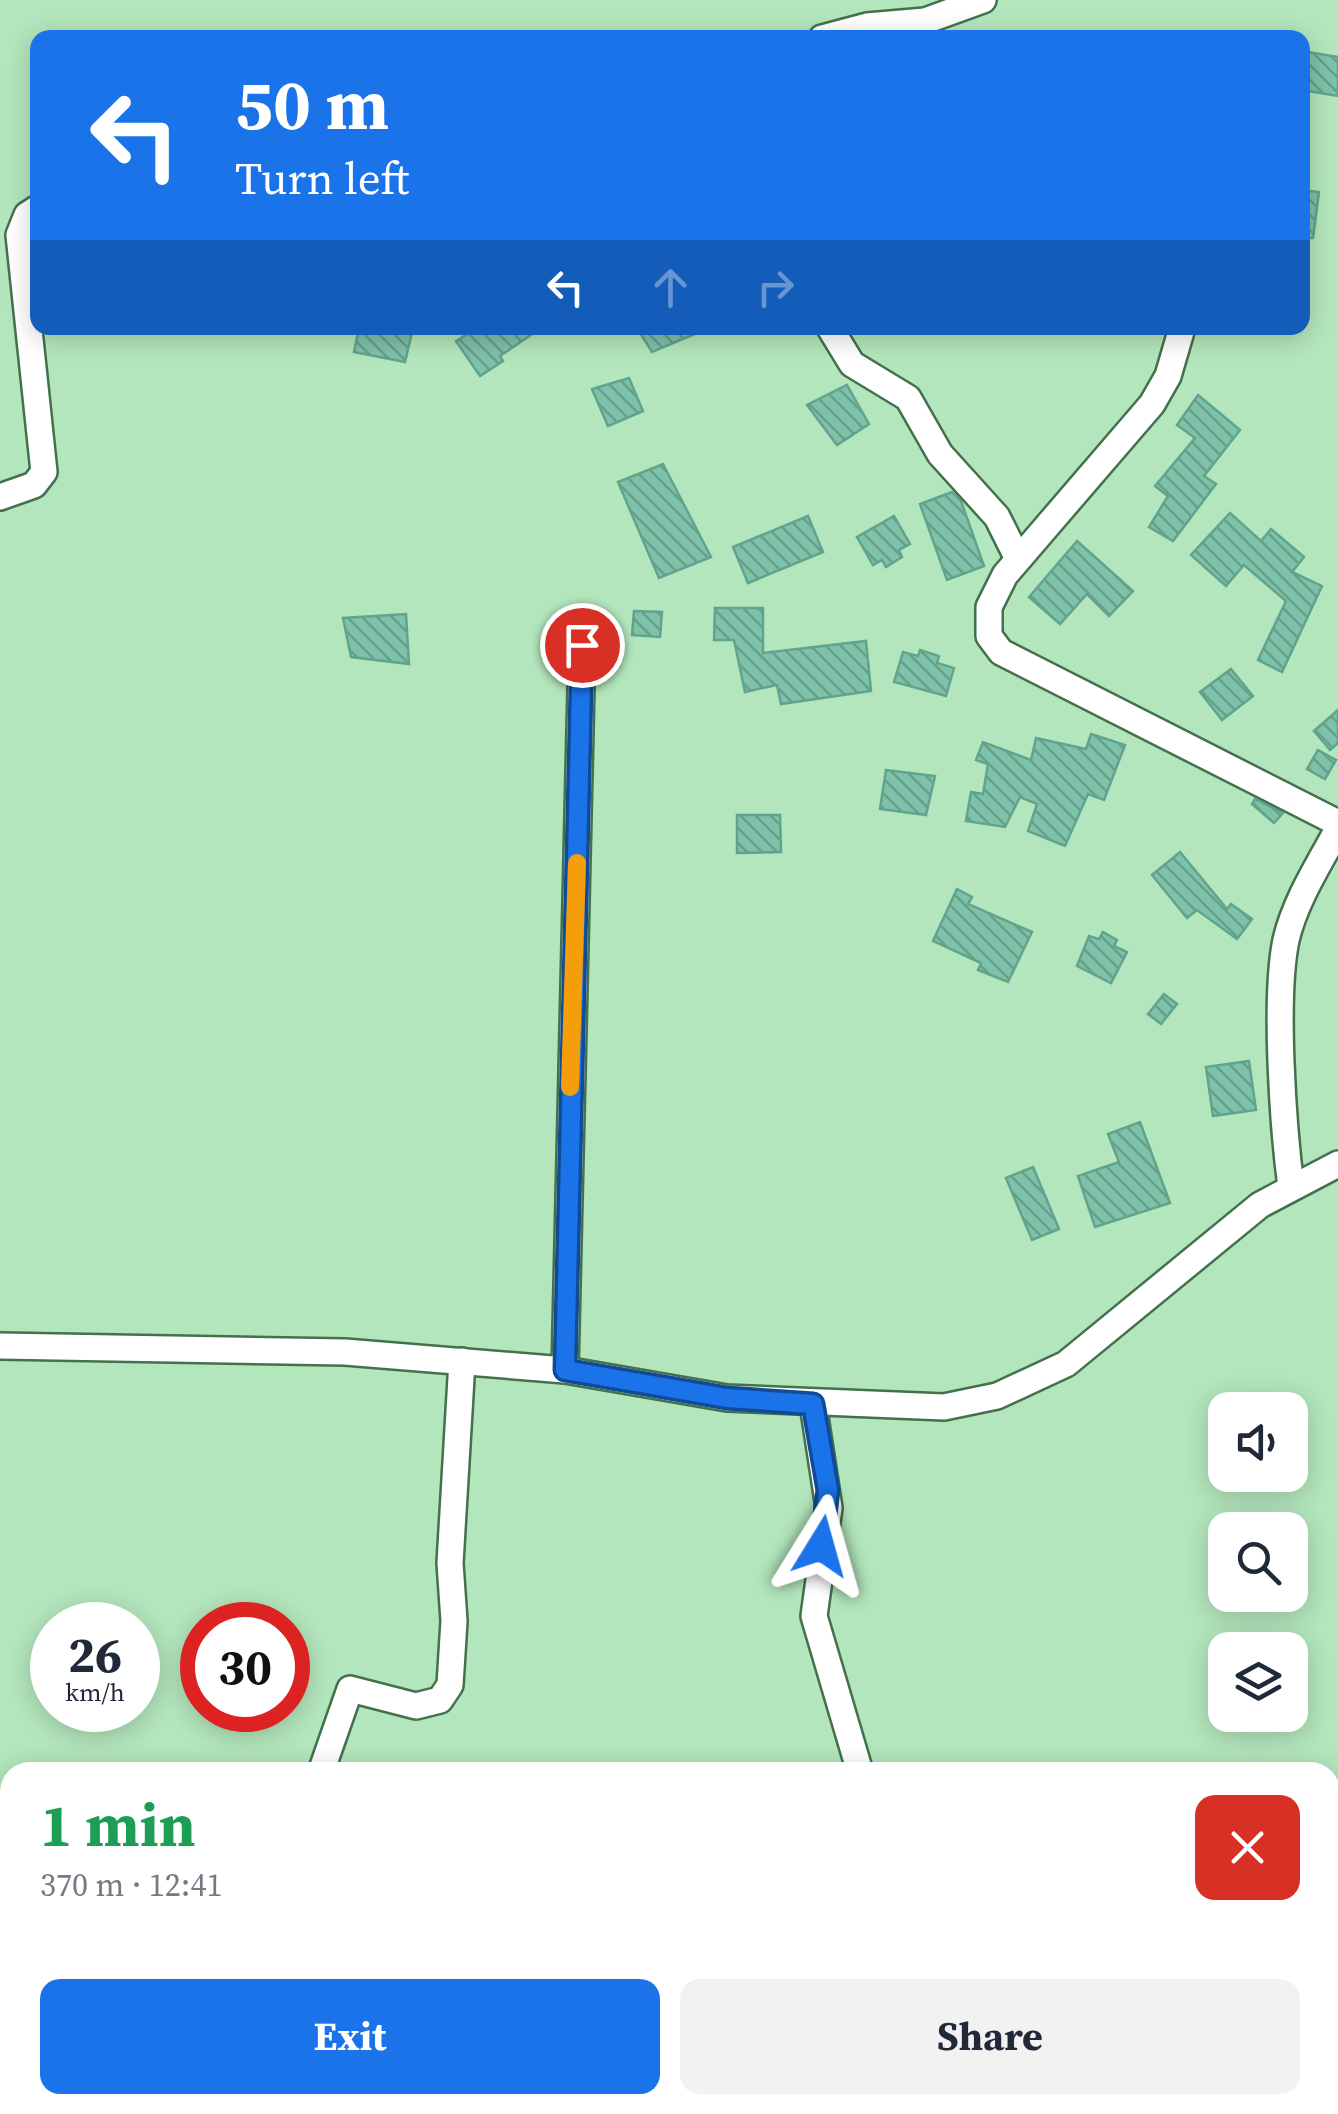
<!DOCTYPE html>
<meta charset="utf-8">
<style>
:root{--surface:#fff;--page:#f2f2f3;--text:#1f2937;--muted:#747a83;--accent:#1a73e8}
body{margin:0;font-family:"Source Serif 4",serif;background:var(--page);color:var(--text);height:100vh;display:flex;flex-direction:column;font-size:38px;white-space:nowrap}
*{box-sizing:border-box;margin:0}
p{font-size:32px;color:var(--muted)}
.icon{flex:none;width:55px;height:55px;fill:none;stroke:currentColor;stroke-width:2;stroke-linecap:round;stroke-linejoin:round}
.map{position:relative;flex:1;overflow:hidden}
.panel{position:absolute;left:0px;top:1762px;width:1340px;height:352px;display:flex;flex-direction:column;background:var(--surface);border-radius:30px 30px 0 0;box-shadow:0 5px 25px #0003}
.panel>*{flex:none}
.hud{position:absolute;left:30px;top:30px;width:1280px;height:305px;border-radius:20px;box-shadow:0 5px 25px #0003;background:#1a73e8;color:#fff;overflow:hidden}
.buttons{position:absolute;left:1208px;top:1392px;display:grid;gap:20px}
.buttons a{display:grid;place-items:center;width:100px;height:100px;border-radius:20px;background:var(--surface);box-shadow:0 5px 25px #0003;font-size:50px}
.speed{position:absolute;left:30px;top:1602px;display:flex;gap:20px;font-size:50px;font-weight:700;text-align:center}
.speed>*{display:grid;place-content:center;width:130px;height:130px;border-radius:50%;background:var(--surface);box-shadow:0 5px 25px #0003;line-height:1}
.speed small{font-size:25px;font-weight:400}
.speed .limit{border:15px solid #d22;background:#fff;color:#111}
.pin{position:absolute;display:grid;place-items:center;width:85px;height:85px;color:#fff;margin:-42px;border:5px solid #fff;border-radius:50%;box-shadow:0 2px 10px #0007}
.me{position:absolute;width:110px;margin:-55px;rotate:8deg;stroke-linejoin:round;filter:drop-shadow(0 0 8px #0008)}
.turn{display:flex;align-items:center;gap:35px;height:210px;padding:0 40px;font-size:45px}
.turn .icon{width:130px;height:130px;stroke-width:2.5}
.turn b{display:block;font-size:70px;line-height:85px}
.lanes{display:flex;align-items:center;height:95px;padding:0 40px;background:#0003;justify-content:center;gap:50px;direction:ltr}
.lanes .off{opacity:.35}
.round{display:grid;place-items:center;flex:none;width:105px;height:105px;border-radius:20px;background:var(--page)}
.head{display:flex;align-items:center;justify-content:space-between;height:170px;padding:0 40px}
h1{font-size:60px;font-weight:700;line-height:75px;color:#1e9e55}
.action{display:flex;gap:20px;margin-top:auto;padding:20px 40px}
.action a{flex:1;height:115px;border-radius:20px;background:var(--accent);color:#fff;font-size:40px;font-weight:700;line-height:115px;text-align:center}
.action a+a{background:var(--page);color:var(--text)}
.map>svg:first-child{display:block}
</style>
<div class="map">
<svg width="1338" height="2114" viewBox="0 0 1338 2114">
<defs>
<pattern id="building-back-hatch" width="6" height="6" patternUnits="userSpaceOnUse" patternTransform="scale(2.5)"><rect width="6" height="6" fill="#7ec2aa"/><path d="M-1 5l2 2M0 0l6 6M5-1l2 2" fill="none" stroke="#689f8b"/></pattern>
</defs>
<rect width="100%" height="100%" fill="#b3e6bc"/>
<!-- building -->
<g fill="url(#building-back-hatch)" stroke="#61a48d" stroke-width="2.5">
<polygon points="1302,51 1338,57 1338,96 1302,90"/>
<polygon points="1302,190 1319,192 1313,238 1302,238"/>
<polygon points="359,328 413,328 405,362 354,352"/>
<polygon points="477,328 541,328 500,356 503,361 480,376 456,341"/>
<polygon points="637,328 709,328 652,352"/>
<polygon points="629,378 643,411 608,426 592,389"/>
<polygon points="847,385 869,424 837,445 807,405"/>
<polygon points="1198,395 1240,430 1204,476 1216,484 1173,541 1149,527 1168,496 1155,486 1195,438 1177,425"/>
<polygon points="663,464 711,557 659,578 618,482"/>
<polygon points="952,492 961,501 984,566 947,580 920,504"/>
<polygon points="1230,513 1261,541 1271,529 1304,557 1292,572 1322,586 1282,672 1258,660 1286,601 1244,565 1226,586 1191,555"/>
<polygon points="808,516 823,552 748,583 733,547"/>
<polygon points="894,516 910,544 899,550 902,557 886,567 882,560 873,565 857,537"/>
<polygon points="1077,541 1133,591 1109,616 1087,594 1060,624 1029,597"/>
<polygon points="715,608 763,608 763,653 866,641 871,691 781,704 777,685 745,692 734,640 714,640"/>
<polygon points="634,611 662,612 660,637 632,635"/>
<polygon points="406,614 409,664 351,657 343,618"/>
<polygon points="920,650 939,656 937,663 954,668 946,696 894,682 903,652 918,656"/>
<polygon points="1231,669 1253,696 1222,720 1200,692"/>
<polygon points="1338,710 1338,743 1330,750 1314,731"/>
<polygon points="1091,734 1125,745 1104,800 1088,794 1065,846 1028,831 1037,804 1020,797 1005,827 966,821 971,792 983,794 988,764 976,760 983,742 1031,760 1036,738 1086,749"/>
<polygon points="1318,750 1336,760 1325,779 1307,769"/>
<polygon points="886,770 935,776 926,815 880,809"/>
<polygon points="1255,799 1283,813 1274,823 1252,804"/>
<polygon points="737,815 780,815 781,852 737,853"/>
<polygon points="1180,852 1227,909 1231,904 1252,919 1237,939 1197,910 1187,918 1152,875"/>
<polygon points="957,889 972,897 968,904 1032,932 1008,982 978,970 981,963 933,941"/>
<polygon points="1103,932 1117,940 1114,946 1127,952 1111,983 1077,966 1089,936 1099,939"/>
<polygon points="1164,994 1177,1004 1161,1024 1148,1014"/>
<polygon points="1249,1061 1256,1110 1213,1116 1206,1067"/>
<polygon points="1140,1122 1170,1203 1095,1227 1078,1176 1119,1162 1108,1134"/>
<polygon points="1033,1167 1059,1229 1032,1240 1006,1178"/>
</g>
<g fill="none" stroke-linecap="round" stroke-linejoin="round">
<!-- minor casing -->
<g stroke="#42714c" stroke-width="30">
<g id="minor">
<polyline points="822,38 867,26 925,21 983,0"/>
<polyline points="830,328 852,364 908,398 940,454 997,517 1018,559"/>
<polyline points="1182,328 1168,376 1152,404 1005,575 989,607 989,636 1001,652 1338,823"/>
<polyline points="0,497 34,485 44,472 19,235 27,215 38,208"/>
<path d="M1291,1187C1283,1126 1274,998 1286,940C1295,901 1319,864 1338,829"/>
<polyline points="0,1346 345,1352 565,1370 727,1398 944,1407 997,1396 1066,1364 1260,1205 1338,1164"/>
<polyline points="565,1370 582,645"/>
<polyline points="813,1404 829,1508 814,1616 860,1772"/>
<polyline points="321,1772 350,1689 416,1706 440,1700 450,1685 454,1621 450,1563 462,1361"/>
<polyline points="1330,1883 1338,1887"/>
<polyline points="957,2105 960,2114"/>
<polyline points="1220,2105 1228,2114"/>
<polyline points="225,2114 227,2105"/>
<polyline points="733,2114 743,2105"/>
</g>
</g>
<!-- minor -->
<use href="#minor" stroke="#fff" stroke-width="25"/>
</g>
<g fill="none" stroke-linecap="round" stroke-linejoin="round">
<!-- route casing -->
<g stroke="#114b97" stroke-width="25">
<polyline id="route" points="582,645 565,1370 727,1398 813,1404 828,1490 821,1546"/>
</g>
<!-- route -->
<use href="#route" stroke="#1a73e8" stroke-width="18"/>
<!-- slow -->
<polyline stroke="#f59e0b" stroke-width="18" points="570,1087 577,863"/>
</g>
</svg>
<div class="buttons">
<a><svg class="icon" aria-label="sound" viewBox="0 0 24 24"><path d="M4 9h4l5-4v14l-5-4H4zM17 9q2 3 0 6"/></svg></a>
<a><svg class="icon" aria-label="search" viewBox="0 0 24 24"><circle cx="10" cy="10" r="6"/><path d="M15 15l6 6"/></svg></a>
<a><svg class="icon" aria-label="layers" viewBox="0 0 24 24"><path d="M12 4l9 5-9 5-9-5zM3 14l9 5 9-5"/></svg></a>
</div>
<div class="speed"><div>26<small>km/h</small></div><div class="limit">30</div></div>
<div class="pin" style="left:582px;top:645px;background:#d93025"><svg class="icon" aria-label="arrive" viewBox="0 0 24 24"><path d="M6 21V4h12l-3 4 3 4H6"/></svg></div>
<svg class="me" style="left:821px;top:1546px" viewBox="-20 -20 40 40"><path d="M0-17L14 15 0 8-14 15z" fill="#1a73e8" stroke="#fff" stroke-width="4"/></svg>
<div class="hud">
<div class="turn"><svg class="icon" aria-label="left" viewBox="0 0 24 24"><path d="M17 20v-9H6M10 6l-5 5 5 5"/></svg><div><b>50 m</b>Turn left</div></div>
<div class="lanes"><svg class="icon" aria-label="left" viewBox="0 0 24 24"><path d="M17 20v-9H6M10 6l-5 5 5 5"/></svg><svg class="icon off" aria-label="ahead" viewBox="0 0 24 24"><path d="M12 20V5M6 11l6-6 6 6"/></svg><svg class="icon off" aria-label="right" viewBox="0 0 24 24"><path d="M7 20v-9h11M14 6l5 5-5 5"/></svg></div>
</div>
<section class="panel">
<div class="head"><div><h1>1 min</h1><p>370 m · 12:41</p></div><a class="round" style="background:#d93025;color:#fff"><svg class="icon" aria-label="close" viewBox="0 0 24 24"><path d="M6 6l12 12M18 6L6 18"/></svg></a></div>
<div class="action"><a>Exit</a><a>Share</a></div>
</section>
</div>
